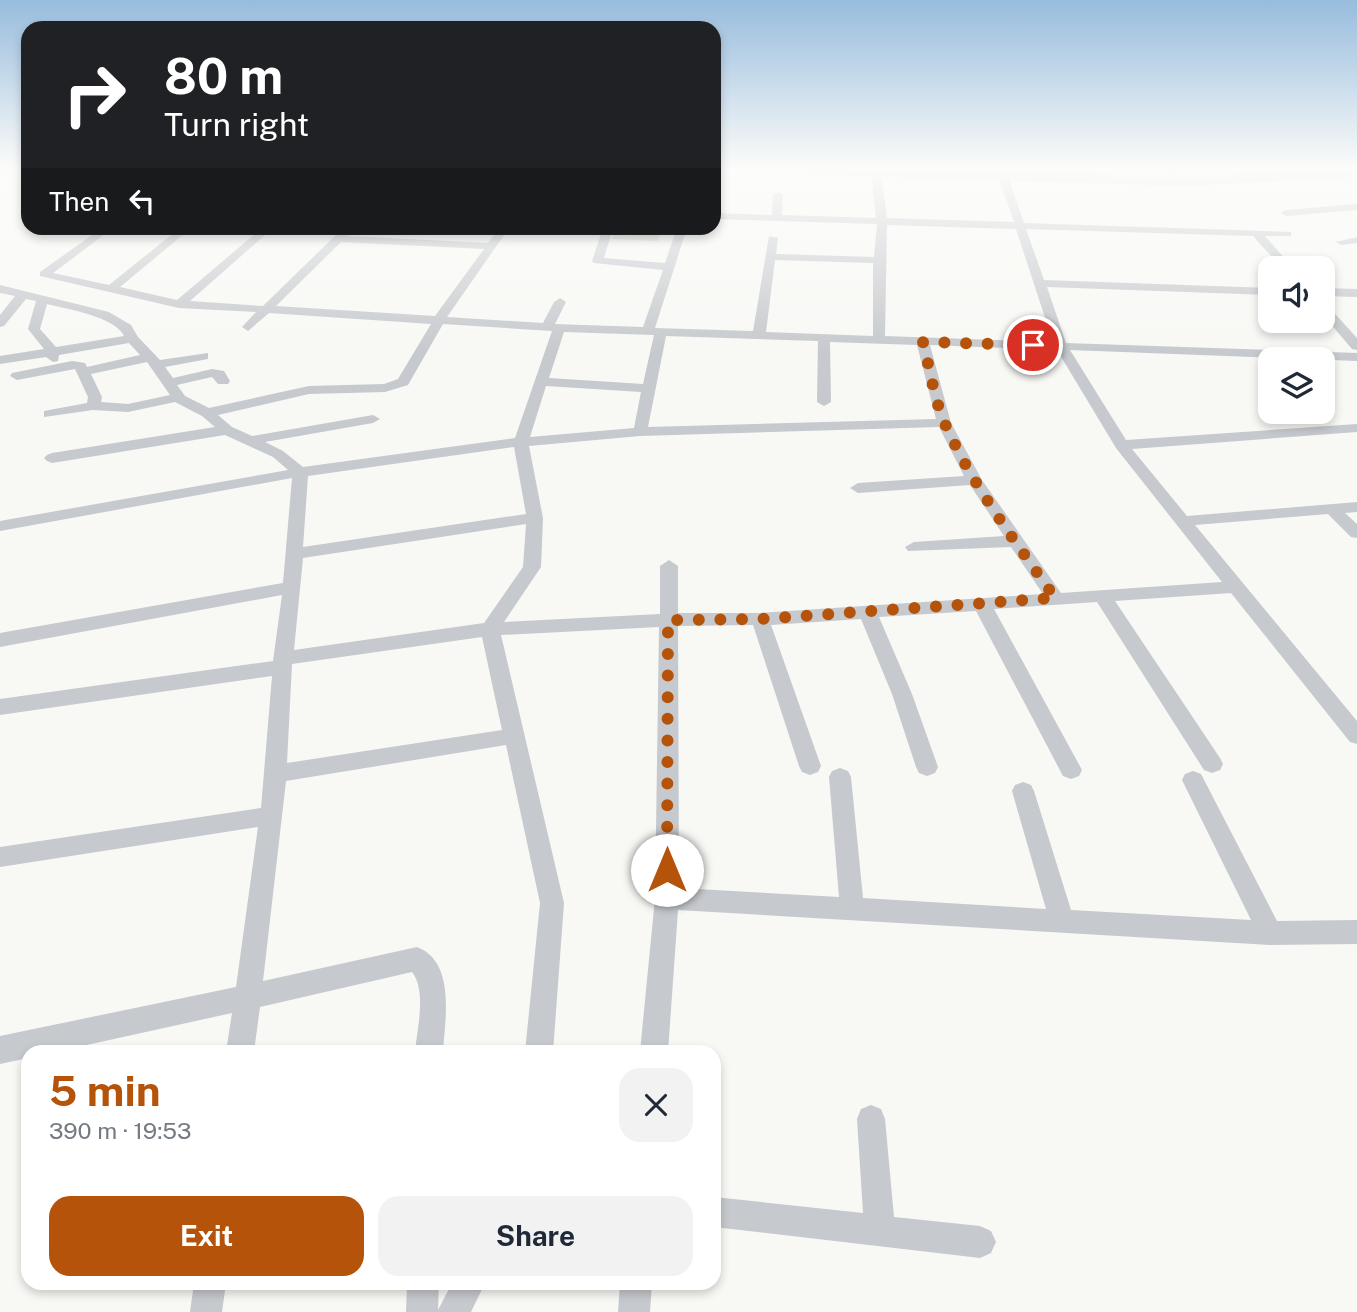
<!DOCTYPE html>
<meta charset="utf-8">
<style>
:root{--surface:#fff;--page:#f2f2f3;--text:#1f2937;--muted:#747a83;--accent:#b45309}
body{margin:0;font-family:"Public Sans",sans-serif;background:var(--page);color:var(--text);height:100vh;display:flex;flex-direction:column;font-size:26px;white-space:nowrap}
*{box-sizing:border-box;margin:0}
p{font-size:23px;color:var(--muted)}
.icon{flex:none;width:38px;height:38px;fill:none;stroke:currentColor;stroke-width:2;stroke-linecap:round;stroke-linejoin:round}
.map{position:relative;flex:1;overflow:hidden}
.side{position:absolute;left:21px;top:1045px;width:700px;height:245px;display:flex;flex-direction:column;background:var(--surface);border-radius:21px;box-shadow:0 4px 10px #0003}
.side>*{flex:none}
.hud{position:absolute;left:21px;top:21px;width:700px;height:214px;border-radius:21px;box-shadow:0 4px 10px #0003;background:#202124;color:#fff;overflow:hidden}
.tools{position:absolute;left:1258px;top:256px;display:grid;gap:14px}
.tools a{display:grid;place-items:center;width:77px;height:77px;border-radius:14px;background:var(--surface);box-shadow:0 4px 10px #0003;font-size:35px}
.pin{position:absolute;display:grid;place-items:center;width:60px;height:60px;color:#fff;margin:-30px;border:4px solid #fff;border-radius:50%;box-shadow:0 2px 7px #0007}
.me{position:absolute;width:77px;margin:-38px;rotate:0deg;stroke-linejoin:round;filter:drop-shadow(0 0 5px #0008)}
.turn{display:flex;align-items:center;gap:24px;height:147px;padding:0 28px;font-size:32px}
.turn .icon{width:91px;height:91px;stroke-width:2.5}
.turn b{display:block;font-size:49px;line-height:60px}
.then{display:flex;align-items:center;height:66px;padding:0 28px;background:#0003;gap:14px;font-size:26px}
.round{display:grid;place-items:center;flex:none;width:74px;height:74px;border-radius:21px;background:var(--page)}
.overview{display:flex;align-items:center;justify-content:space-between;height:119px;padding:0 28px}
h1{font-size:42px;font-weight:700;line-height:52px;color:var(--accent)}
.button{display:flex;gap:14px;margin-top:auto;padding:14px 28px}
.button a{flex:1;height:80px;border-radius:21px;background:var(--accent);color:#fff;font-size:28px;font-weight:700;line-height:80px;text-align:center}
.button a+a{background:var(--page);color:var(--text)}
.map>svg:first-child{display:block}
</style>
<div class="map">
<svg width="1357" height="1312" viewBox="0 0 1357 1312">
<rect width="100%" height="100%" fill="#f8f8f5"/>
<!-- green -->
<polygon fill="#d9dfd6" points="616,228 662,228 658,241 612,239"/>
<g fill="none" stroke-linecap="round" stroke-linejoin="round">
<!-- minor -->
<g fill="#c6c9cd" fill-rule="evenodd">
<polygon points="1,168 11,168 0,177"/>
<polygon points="1163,168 1175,168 1180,172 1175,175"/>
<path d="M876,169L881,172L887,218L1014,222L998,176L1003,173L1008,176L1024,223L1291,232V236H1265L1293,268H1282L1253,236L1026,229L1044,280L1270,288V295L1047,287L1066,343L1357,353V361L1070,350L1126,440L1357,424V432L1132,449L1187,516L1357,502V512L1345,513L1357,524V538L1351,537L1328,514L1195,525L1357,721V744L1350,742L1231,593L1115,601L1220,758L1223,764L1220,770L1212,773L1204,770L1097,602L994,609L1082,770L1079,776L1071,779L1063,776L976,611L879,617L912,694L938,767L935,773L927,776L919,773L916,767L892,694L861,619L771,625L821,766L818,772L810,775L802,772L799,766L753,625L678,626L679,888L839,897L829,777L832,771L840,768L848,771L851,777L863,898L1046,909L1012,791L1015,785L1023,782L1031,785L1034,791L1071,910L1251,920L1182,780L1185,774L1193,771L1201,774L1277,921L1357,920V944L1270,945L678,910L668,1052H640L655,898L659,627L501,635L564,903L553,1052H525L540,903L506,745L286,781L263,981L417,947C456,962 445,1019 443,1052H415C417,1029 427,991 412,972L260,1007L254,1052H226L232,1013L55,1052H28V1058L0,1064V1036L236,987L258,827L0,867V847L261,808L272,676L0,715V699L273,661L282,595L0,647V633L283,583L292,478L0,531V521L288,470L273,457L225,435L52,463L47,461L44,458L47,455L52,453L215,427L202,416L175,402L128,412L93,410L44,417V411L87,403L88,397L75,369L17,380L10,376L12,373L72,361L85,363L87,367L140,355L129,343L59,355L58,361L53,362L46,357L0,364V356L44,349L28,329L36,301L26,299L4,326L0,327V315L15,296L0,293V285L109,312L131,325L138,337L160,360L208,353V359L165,367L173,378L212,369L224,371L230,381L228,384H218L212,377L177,385L185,396L209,408L309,386L384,384L398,379L431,324L269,313L248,331L242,327L256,312L179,308L40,276V272L102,228H113L53,273L109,285L180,228H191L120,287L177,300L262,228H273L190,301L263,306L342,229L351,231L347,236L488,243L499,228H509L447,317L543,323L554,302L560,298L566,302L555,324L643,327L663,270L594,263L592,261L603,228H613L604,258L665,263L677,228H687L655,328L753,331L769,236L778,238L776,254L874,257L877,224L714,219V213L772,215L773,195L778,192L783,195L782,215L876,218L871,172ZM887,225L1016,229L1053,342L885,336ZM341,242L484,249L435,316L276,306ZM775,260L873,263V336L766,332ZM47,304C67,309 116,317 124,336L56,347L40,329ZM443,324L552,331L515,438L303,467L283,451L265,442L373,423L380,419L373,415L252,436L232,427L218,415L309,394L385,392L408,385ZM564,332L654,335L643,384L549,378ZM666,336L818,341L817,402L824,406L831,402L830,342L917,345L936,419L648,427ZM930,345L1057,350L1116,448L1222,582L1061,593L982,480L951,423ZM147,362L170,395L128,404L101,402L102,397L91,374ZM546,386L641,392L634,428L530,437ZM939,427L964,476L858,483L850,488L858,493L970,485L1004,536L914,542L905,547L908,551L1011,547L1043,594L760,613H678V566L669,560L660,566V614L504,622L541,567L543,518L529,446L640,436ZM514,447L526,514L303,547L308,476ZM526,524L523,567L484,623L294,650L303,558ZM482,637L502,730L287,763L292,664Z"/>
<polygon points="1357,204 1357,210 1286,216 1281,213 1286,210"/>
<polygon points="1357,237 1357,243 1341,245 1336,242"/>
<polygon points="1323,288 1357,289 1357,297 1323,296"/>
<polygon points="1323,304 1327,305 1357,338 1357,350 1352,349 1323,315"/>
<polygon points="871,1105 881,1109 885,1119 894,1217 980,1226 991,1231 996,1242 991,1253 980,1258 714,1227 714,1197 863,1213 857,1119 861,1109"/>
<polygon points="194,1283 226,1283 222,1312 190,1312"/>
<polygon points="407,1283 439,1283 438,1310 452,1283 485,1283 471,1312 406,1312"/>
<polygon points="620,1283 652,1283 650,1312 618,1312"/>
</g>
<!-- primary -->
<polygon fill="#d5d8dd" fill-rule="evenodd" points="739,168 900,168 1187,176 1357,168 1357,177 1187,186 747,173"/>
</g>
<!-- sky -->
<linearGradient id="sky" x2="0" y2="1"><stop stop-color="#97bcdd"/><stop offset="0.48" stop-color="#fcfcfa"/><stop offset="1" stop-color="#fcfcfa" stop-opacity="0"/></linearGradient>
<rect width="1357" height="352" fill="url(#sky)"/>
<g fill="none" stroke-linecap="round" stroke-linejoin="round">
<!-- route -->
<path stroke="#b45309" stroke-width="12" stroke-dasharray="0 21.6" d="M667,870L668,620L760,619L1055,598C1016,542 974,488 946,426C934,400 930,369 923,342L1033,345"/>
</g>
</svg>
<div class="tools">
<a><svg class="icon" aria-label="sound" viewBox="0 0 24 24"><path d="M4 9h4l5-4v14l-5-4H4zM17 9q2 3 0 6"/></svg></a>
<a><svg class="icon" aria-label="layers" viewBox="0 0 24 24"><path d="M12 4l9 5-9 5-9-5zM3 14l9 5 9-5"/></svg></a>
</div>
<div class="pin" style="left:1033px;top:345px;background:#d93025"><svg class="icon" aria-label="arrive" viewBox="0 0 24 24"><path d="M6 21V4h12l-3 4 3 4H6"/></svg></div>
<svg class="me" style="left:667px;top:870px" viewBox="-20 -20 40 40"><circle r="19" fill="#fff"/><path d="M0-13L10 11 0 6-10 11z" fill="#b45309"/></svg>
<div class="hud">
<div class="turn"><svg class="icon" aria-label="right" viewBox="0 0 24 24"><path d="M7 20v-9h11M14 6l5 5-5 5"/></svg><div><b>80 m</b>Turn right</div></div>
<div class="then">Then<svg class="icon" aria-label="left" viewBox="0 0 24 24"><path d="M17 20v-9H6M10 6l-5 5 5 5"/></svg></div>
</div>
<section class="side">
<div class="overview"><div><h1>5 min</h1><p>390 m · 19:53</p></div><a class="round"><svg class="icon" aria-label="close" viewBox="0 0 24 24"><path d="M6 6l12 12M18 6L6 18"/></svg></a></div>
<div class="button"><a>Exit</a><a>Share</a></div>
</section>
</div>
